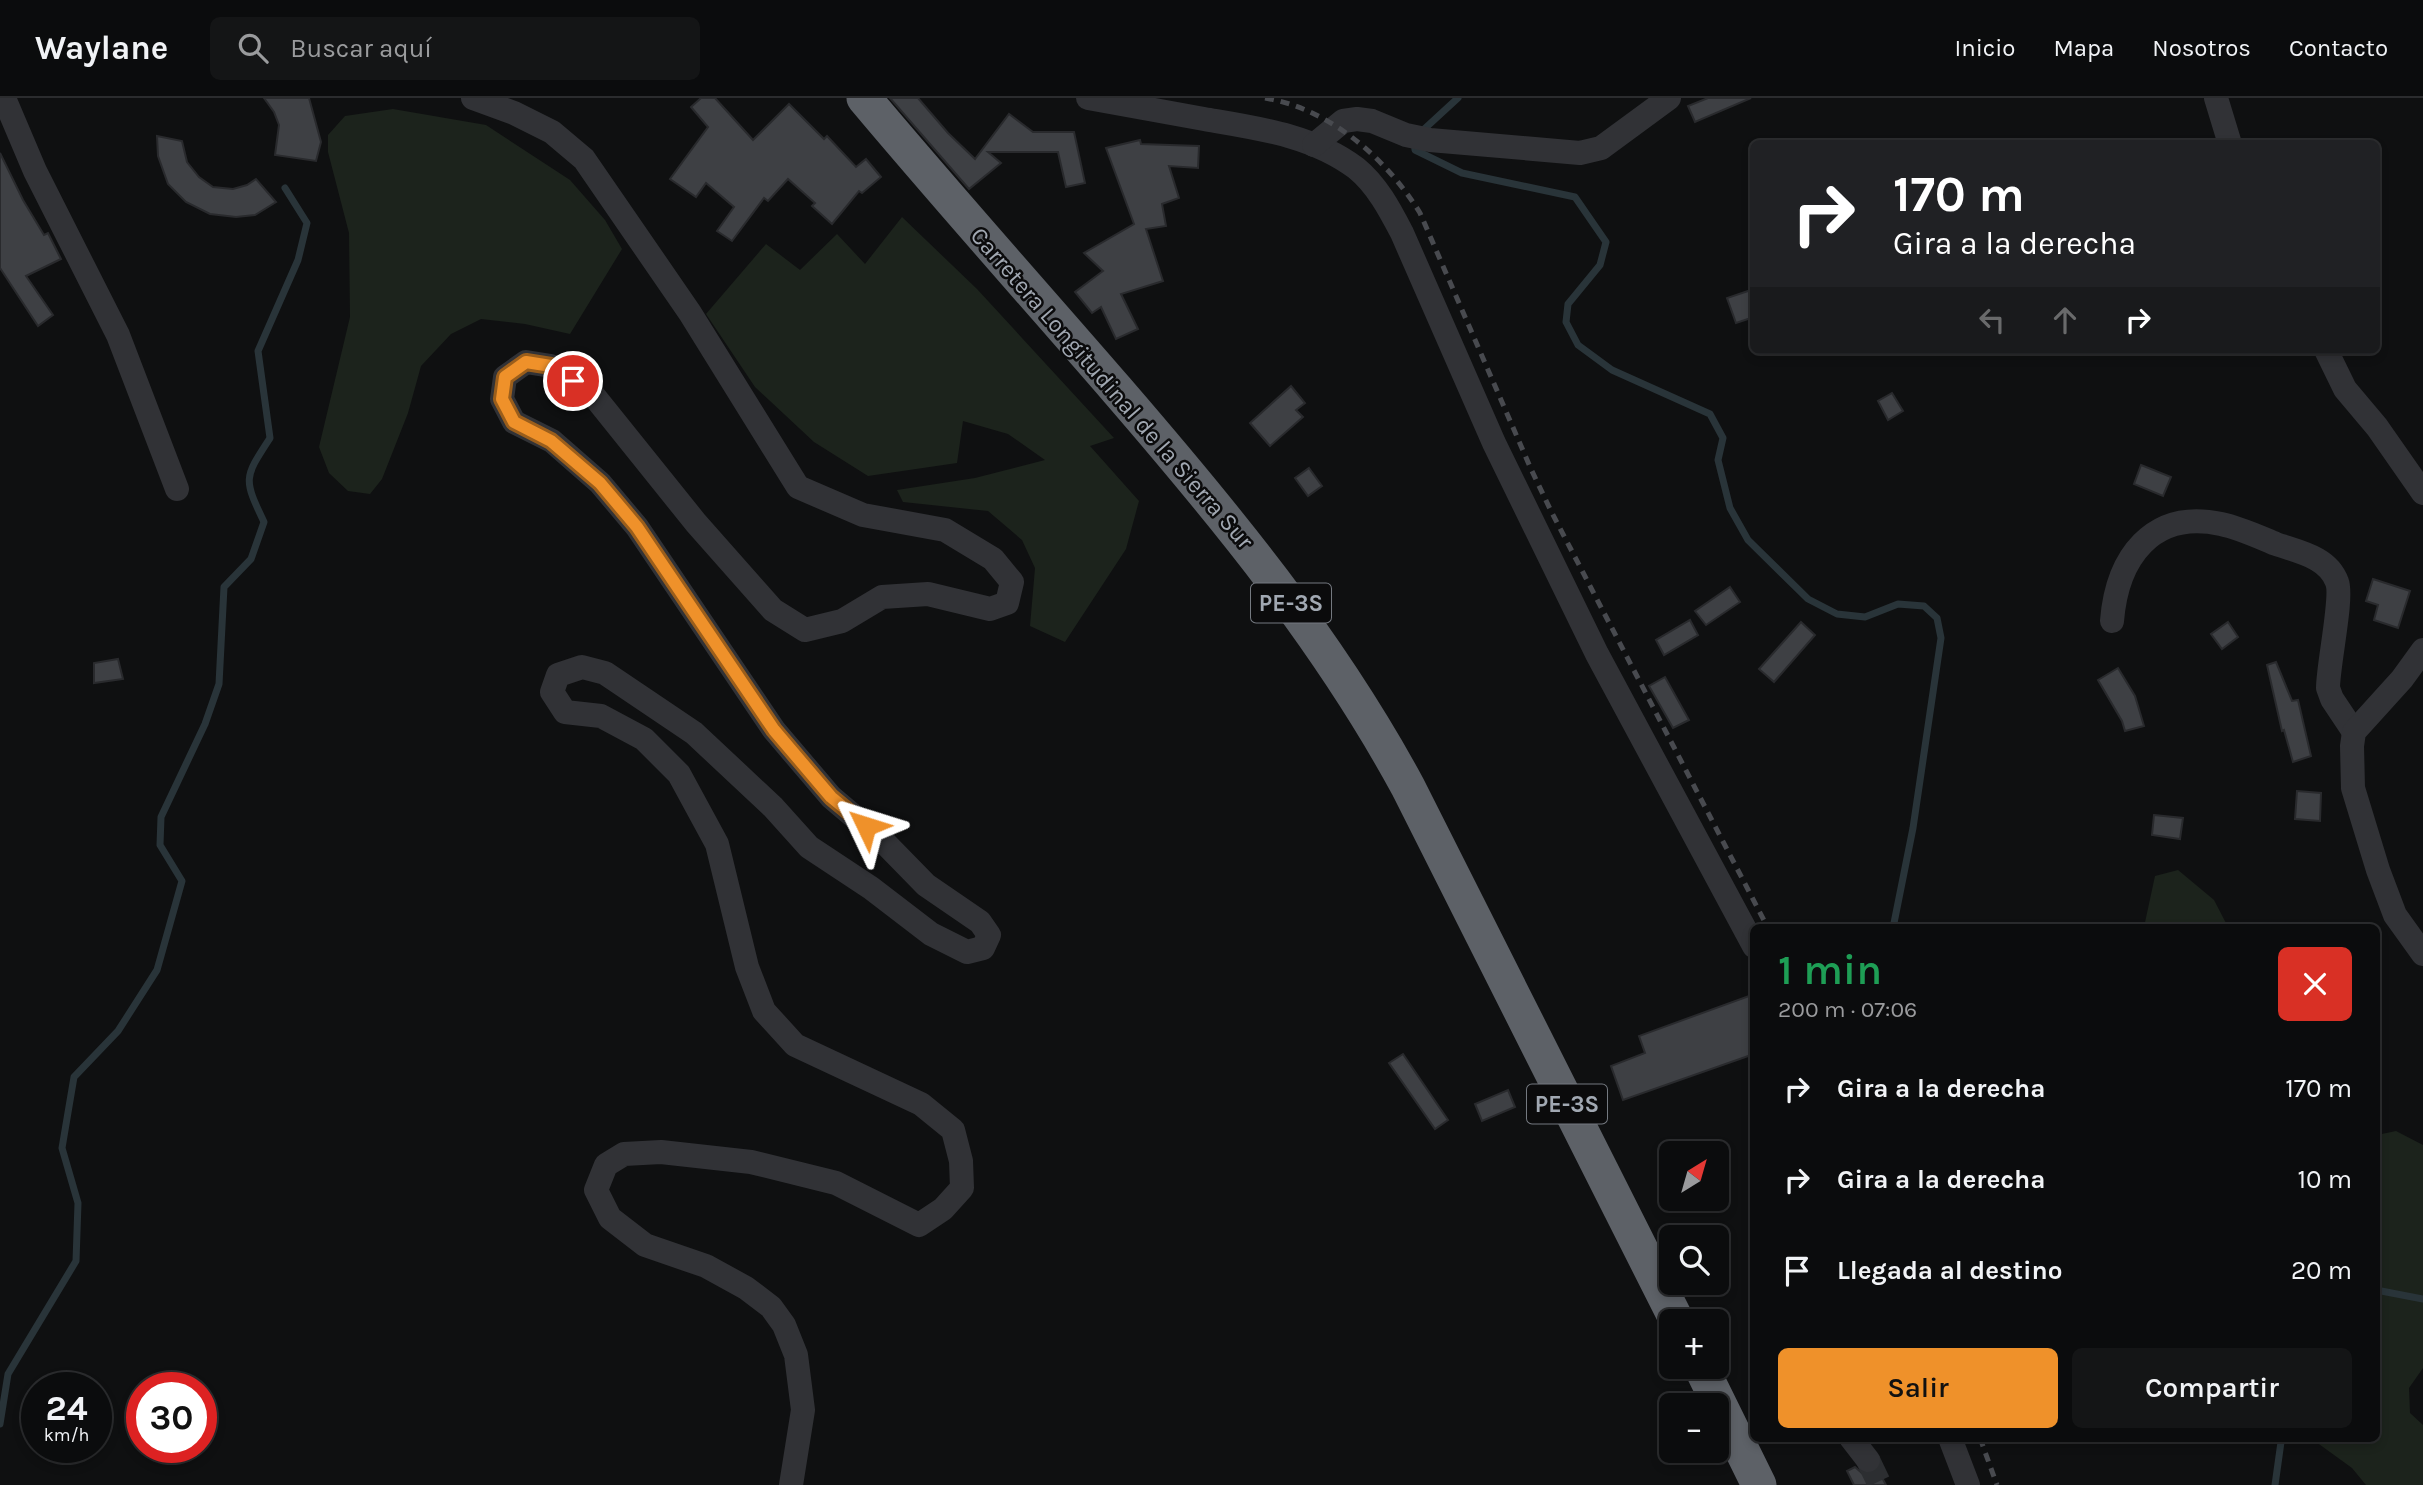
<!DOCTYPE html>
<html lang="es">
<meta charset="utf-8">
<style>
:root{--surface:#0b0c0d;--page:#141516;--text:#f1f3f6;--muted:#9a9b9d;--line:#2b2c2e;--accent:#ef912a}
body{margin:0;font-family:Karla,sans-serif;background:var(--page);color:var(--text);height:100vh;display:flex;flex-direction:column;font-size:26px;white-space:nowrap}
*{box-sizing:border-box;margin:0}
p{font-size:23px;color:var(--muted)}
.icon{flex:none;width:38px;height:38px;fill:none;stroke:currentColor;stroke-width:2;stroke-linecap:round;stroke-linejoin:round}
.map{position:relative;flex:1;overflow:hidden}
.sheet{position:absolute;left:1750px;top:826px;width:630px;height:518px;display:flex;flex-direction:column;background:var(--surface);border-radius:10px;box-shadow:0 4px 10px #0003,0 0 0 2px var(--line)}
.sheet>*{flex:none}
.banner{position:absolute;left:1750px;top:42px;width:630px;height:214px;border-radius:10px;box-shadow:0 4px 10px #0003,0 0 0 2px var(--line);background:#202124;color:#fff;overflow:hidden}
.needle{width:46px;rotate:37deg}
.controls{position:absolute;left:1659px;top:1043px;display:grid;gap:14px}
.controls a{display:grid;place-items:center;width:70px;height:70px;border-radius:10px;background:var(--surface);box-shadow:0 4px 10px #0003,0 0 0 2px var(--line);font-size:35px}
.speed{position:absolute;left:21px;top:1274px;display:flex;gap:14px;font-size:35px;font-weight:700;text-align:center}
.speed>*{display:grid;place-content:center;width:91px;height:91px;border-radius:50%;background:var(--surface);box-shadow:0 4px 10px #0003,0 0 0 2px var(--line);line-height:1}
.speed small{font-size:18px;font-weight:400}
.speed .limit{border:10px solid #d22;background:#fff;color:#111}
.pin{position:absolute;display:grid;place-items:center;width:60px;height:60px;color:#fff;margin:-30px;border:4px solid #fff;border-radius:50%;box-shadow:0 2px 7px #0007}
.me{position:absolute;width:77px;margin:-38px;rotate:311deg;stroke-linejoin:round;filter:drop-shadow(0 0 5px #0008)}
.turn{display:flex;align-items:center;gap:24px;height:147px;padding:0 28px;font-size:32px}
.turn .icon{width:91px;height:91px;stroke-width:2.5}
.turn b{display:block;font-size:49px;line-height:60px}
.lanes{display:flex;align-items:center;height:66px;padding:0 28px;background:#0003;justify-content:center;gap:35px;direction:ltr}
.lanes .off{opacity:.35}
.round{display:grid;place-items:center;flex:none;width:74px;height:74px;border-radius:10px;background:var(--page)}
.summary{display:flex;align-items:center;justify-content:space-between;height:119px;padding:0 28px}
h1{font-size:42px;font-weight:600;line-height:52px;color:#1e9e55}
.button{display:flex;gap:14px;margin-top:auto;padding:14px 28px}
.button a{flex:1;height:80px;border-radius:10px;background:var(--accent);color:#111;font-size:28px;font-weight:600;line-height:80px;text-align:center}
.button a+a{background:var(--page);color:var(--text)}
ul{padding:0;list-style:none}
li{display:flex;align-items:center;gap:21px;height:91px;padding:0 28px}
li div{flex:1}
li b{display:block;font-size:26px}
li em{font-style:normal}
header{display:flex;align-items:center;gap:42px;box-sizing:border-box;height:98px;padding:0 35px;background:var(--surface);border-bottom:2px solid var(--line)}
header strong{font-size:33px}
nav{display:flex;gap:38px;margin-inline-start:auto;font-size:24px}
.search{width:490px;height:63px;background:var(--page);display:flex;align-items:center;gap:18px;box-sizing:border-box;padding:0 24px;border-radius:10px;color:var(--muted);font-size:26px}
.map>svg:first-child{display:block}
</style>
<header>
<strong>Waylane</strong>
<div class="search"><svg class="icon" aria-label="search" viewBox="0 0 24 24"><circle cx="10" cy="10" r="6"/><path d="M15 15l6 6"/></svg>Buscar aquí</div>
<nav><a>Inicio</a><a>Mapa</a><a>Nosotros</a><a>Contacto</a></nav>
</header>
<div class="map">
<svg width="2423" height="1387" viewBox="0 0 2423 1387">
<rect width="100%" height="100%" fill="#0f1011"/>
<!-- green -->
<g fill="#1c231c">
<polygon points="393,11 486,27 570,82 605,122 622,151 570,236 525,226 481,221 451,236 421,268 408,315 382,381 370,396 348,393 329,375 319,349 350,219 349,135 328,54 328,37 345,18"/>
<polygon points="902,119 977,191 1114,340 1090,348 1139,403 1126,451 1065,544 1030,528 1035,470 1022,442 988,413 903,404 897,392 975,380 1045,362 1008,336 963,323 957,365 868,378 814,344 755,289 706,216 766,146 800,172 837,136 865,166"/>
<polygon points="2178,772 2214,802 2228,829 2144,829 2155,778"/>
<polygon points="2396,1033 2423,1047 2423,1270 2409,1290 2410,1315 2423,1327 2423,1387 2366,1387 2352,1370 2312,1341 2376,1340 2377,1037"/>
</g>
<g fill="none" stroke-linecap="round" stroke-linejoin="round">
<!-- stream -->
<g stroke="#293439" stroke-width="7">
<polyline points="1421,34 1458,0"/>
<polyline points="1414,42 1415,52 1462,75 1575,99 1606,144 1600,167 1568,206 1566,224 1578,247 1612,272 1710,316 1723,340 1718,362 1730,410 1748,442 1808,501 1837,516 1865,519 1898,506 1924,508 1937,520 1941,540 1913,730 1893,830"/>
<polyline points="2376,1192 2423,1201"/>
<path d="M0,1326L8,1276L76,1163L78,1105L62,1050L74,979L118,933L157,872L182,783L160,747L161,719L205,626L219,586L224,489L251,461L264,424C243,380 244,380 270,340L258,253L298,162L307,125L285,90"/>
<polyline points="2275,1340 2281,1344 2275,1387"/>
</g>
</g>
<!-- building -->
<g fill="#3e4044" stroke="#292a2d" stroke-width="2">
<polygon points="264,0 309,0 321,44 316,63 275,57 279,27 274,14"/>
<polygon points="701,0 715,0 753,42 789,6 824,41 827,38 856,69 866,61 881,79 862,95 859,93 832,126 812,108 815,105 788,81 768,103 764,100 732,143 717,133 734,109 706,85 696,99 670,81 708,29 691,9"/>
<polygon points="890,0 918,0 948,35 975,61 1009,16 1033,34 1074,34 1085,85 1066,89 1058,54 988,54 1001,65 969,91"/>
<polygon points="1708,0 1751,0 1695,24 1688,8"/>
<polygon points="157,38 182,43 187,64 199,79 213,89 233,91 247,87 256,81 276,104 255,117 236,119 210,116 186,104 168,86 158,58"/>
<polygon points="1140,42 1141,46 1199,48 1198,70 1169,68 1179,100 1162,106 1166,128 1146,131 1163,183 1121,196 1138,231 1116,241 1101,209 1092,215 1075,194 1103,173 1084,155 1134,126 1106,50"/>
<polygon points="0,55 23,102 44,137 48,135 61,161 26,178 53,217 38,228 0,170"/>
<polygon points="1754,191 1754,219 1736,225 1727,200"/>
<polygon points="1291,288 1305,305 1296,312 1303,319 1270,348 1250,325"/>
<polygon points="1892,295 1903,313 1888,322 1878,303"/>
<polygon points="2141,367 2171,379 2163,398 2134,386"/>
<polygon points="1309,370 1322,388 1308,398 1295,380"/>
<polygon points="2373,481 2410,493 2398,530 2374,522 2378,507 2366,503"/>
<polygon points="1730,489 1740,504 1706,527 1695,513"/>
<polygon points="1690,522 1698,537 1664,557 1656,542"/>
<polygon points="1801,524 1815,537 1774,584 1759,571"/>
<polygon points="2228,524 2238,539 2222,551 2211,536"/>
<polygon points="118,561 123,581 94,585 94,565"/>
<polygon points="2276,564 2292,603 2298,602 2311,658 2293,664 2284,632 2282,633 2267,567"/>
<polygon points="2118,570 2135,598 2144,628 2125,633 2122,623 2098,582"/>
<polygon points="1665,579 1689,622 1673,630 1649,588"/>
<polygon points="2297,693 2321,695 2320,723 2295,721"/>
<polygon points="2154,717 2183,720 2180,741 2152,737"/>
<polygon points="1749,898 1754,910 1754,956 1623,1002 1611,968 1645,955 1639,938"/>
<polygon points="1403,956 1448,1022 1435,1031 1389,965"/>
<polygon points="1508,992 1515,1009 1482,1023 1475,1006"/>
<polygon points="1855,1369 1863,1376 1871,1377 1878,1372 1886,1387 1854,1387 1847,1373"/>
</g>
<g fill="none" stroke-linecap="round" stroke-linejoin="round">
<!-- minor-tunnel -->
<polyline stroke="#2c2e31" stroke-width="24" stroke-dasharray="24 12" stroke-linecap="butt" points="1868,1362 1880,1387"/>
<!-- minor -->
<g stroke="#313236" stroke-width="24">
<polyline points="4,0 35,73 118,237 177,391"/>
<polyline points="473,0 514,15 552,34 584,61 690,215 798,389 863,417 945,432 993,461 1012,484 1007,505 990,511 928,496 882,499 842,523 805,532 773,512 696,425 594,298 551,268 526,264 505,279 502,301 514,324 552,343 600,385 637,429 774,632 831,699 883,743 926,787 980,824 989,837 983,850 967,854 931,836 871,790 809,749 773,709 694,635 605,575 582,569 558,577 552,594 565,614 601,618 644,641 679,676 717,746 747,869 764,913 795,947 921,1006 953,1032 961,1063 962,1090 943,1111 919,1127 836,1085 751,1064 661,1054 624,1056 606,1067 596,1092 610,1120 645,1147 706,1168 746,1190 771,1209 784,1227 796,1257 803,1312 791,1387"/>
<path d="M1088,0C1127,7 1166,14 1204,21C1257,30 1312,37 1356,70C1377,87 1390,112 1402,135L1494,345L1597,556L1754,848"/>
<polyline points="2216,0 2230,46"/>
<polyline points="1314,47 1343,23 1357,21 1372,23 1406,37 1430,42 1580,55 1601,50 1669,0"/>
<polyline points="2326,252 2345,291 2377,329 2423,395"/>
<path d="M2112,523C2117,460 2152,411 2221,426C2240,430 2259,439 2276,446C2299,454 2328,459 2337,484C2343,499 2328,567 2328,590L2332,601L2354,634"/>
<polyline points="2423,552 2402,581 2354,634 2352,648 2353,690 2378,772 2395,817 2423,856"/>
<polyline points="1851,1340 1868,1362"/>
<polyline points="1950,1340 1968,1387"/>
</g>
<!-- highway -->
<g stroke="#5d6167" stroke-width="35">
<path d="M864,0C947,99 1033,195 1117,292C1225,417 1329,543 1408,689L1677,1223"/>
<polyline points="1701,1269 1759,1387"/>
</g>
<!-- rail -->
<g stroke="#484a4f" stroke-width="5" stroke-dasharray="9 7" stroke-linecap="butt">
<path d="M1265,0C1330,11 1386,60 1420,115L1531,371L1551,413L1768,830"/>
<polyline points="1980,1340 1997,1387"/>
</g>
</g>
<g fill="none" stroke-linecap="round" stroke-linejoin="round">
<!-- route casing -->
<g stroke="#9b5e1b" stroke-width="18">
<polyline id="route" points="573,283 551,268 526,264 505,279 502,301 514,324 551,343 600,385 637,429 774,632 831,699 866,728"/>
</g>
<!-- route -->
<use href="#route" stroke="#ef912a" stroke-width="12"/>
</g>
<g text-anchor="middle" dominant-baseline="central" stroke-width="5" stroke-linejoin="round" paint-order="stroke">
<!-- shield labels -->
<g fill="#0b0b0c" stroke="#747980" stroke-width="2">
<rect x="1251" y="485.5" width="80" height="39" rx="5"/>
<rect x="1527" y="986.5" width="80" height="39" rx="5"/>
</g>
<g font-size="23" font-weight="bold" fill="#a1a8b2">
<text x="1291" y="505">PE-3S</text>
<text x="1567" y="1006">PE-3S</text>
</g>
<!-- street labels -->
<g font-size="24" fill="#a1a8b2" stroke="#0b0b0c">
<text transform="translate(1112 290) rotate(49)">Carretera Longitudinal de la Sierra Sur</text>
</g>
</g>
</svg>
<div class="controls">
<a><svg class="needle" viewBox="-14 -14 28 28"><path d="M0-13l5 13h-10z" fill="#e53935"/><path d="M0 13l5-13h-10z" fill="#9a9b9d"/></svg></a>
<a><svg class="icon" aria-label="search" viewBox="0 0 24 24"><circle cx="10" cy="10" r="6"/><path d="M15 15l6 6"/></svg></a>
<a>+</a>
<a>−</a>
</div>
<div class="speed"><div>24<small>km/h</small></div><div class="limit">30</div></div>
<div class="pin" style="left:573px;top:283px;background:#d93025"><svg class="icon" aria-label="arrive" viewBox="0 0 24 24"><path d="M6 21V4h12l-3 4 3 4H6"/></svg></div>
<svg class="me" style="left:866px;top:728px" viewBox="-20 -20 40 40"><path d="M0-17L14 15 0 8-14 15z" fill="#ef912a" stroke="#fff" stroke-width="4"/></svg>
<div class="banner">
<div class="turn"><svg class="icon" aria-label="right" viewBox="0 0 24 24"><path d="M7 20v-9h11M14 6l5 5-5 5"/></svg><div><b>170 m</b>Gira a la derecha</div></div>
<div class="lanes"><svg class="icon off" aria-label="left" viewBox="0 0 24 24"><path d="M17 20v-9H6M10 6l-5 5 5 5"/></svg><svg class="icon off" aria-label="ahead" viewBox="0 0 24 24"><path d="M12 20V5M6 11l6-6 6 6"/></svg><svg class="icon" aria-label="right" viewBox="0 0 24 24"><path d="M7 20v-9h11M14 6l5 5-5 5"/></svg></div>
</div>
<section class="sheet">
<div class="summary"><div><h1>1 min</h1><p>200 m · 07:06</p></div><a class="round" style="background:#d93025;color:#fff"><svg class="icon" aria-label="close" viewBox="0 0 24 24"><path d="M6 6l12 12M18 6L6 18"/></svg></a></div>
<ul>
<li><svg class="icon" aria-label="right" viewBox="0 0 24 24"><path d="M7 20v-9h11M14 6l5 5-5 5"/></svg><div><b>Gira a la derecha</b></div><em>170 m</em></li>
<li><svg class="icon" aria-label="right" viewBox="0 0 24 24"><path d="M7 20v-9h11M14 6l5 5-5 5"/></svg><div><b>Gira a la derecha</b></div><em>10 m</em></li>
<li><svg class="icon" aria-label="arrive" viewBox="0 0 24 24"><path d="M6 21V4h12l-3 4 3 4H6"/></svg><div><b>Llegada al destino</b></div><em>20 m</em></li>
</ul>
<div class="button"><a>Salir</a><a>Compartir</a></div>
</section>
</div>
